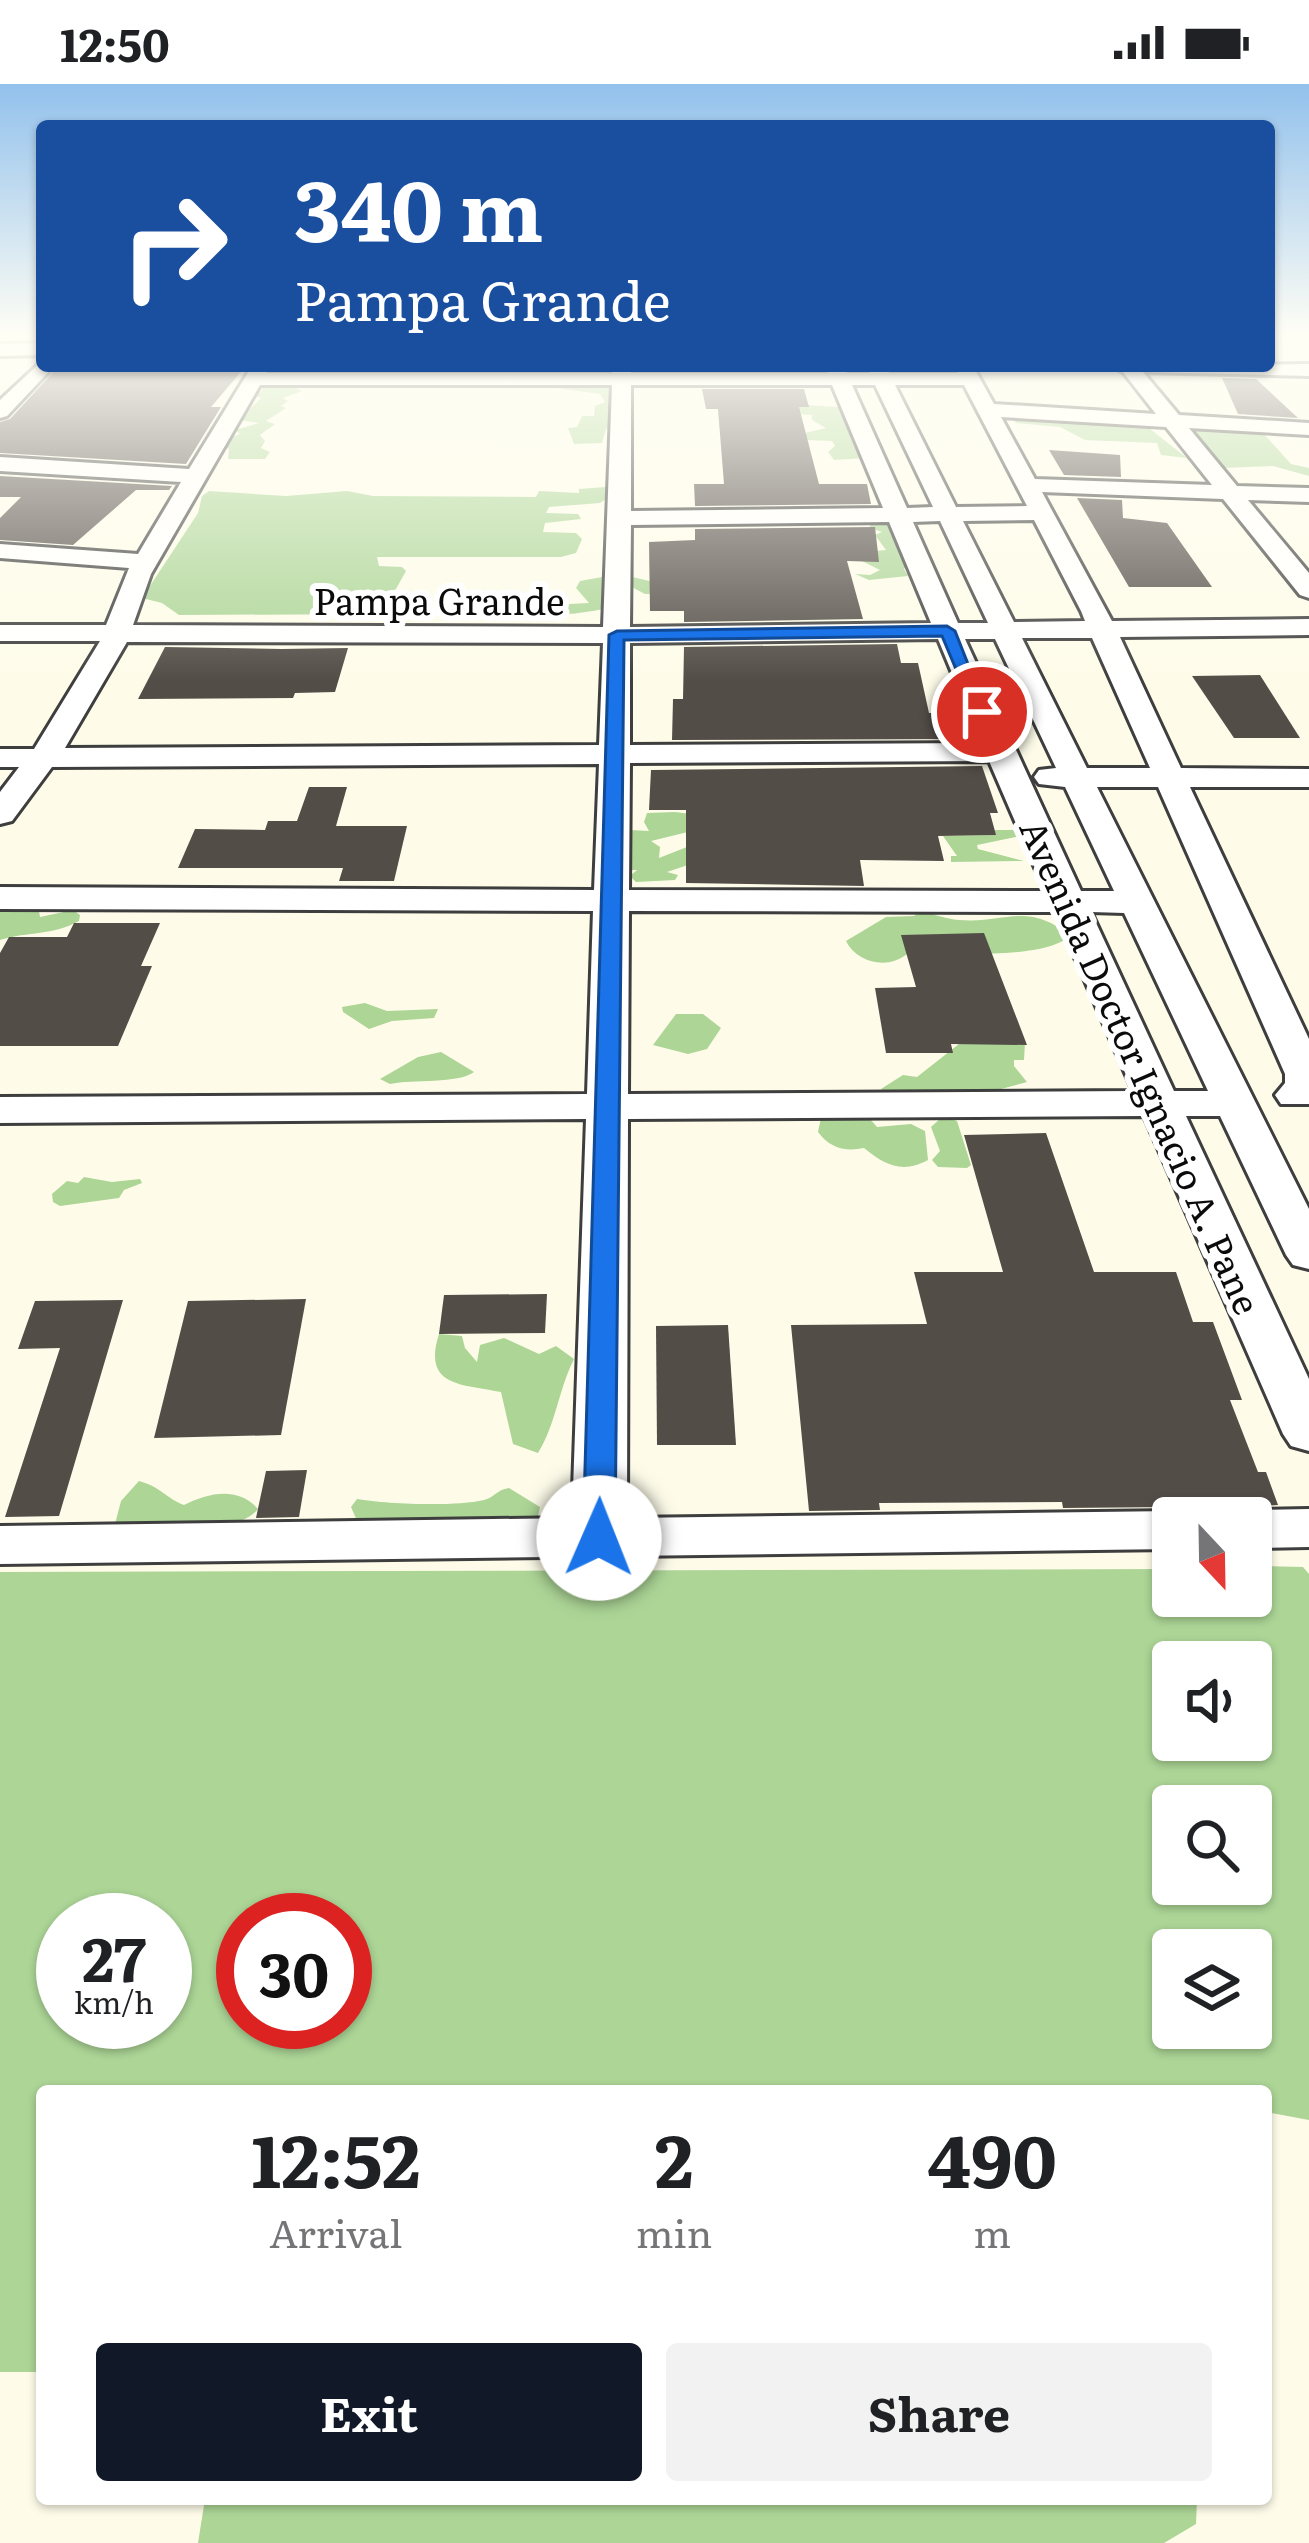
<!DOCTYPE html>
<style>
:root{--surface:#fff;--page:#f2f2f2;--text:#202124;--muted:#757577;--accent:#111827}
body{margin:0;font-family:Literata,serif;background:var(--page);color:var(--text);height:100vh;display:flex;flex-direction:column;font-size:45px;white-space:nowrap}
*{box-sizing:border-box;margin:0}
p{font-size:39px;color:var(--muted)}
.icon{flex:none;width:66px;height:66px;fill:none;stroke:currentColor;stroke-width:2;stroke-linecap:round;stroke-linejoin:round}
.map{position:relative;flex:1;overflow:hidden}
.panel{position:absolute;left:36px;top:2001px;width:1236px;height:420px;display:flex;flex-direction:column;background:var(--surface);border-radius:12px;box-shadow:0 3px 9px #0004}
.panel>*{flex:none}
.guide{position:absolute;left:36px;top:36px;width:1239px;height:252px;border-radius:12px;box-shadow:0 3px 9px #0004;background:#1a4fa0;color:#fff;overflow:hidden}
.needle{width:78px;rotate:158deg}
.tools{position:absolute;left:1152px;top:1413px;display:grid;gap:24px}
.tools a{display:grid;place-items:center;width:120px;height:120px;border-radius:12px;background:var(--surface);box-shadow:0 3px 9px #0004;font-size:60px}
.speed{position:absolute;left:36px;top:1809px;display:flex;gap:24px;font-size:60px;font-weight:700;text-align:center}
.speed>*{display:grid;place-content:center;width:156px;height:156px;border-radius:50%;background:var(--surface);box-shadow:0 3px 9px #0004;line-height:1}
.speed small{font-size:30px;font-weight:400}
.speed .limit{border:18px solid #d22;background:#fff;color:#111}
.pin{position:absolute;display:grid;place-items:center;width:102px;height:102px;color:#fff;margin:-51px;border:6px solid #fff;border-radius:50%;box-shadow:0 3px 12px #0007}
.me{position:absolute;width:132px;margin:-66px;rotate:1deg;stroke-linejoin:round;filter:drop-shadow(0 0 9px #0008)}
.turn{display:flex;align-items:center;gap:42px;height:252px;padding:0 60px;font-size:54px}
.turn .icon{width:156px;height:156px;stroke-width:2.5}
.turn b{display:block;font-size:84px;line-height:102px}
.eta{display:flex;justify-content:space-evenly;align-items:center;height:204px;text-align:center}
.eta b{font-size:72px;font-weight:700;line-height:84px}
.cta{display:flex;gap:24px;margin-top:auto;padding:24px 60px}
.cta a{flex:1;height:138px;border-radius:12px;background:var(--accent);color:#fff;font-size:48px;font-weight:700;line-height:138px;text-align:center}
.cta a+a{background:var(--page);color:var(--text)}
.status{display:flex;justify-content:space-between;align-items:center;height:84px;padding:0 60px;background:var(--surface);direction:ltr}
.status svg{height:33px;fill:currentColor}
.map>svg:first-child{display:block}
</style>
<div class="status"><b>12:50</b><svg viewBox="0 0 49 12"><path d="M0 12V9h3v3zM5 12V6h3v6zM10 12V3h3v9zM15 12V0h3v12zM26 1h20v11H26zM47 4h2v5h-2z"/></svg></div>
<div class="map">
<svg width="1309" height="2459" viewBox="0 0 1309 2459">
<rect width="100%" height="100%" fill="#fefce9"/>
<!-- forest -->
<g fill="#acd596" fill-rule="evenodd">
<polygon points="597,287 610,290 606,301 614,302 614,317 609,318 615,344 606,345 602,359 574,360 568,344 577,343 582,332 594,332 595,322 605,318 600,310 549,303"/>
<polygon points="295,300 303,302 297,304 302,307 283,314 288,317 281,322 286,324 266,337 275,340 260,351 265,357 261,364 270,368 265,375 228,375 229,365 220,361 223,356 240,350 235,346 259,339 239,336 261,314 253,311 263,306 257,302"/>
<polygon points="804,321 839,323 851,332 846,337 851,338 850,348 860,357 865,374 834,376 828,368 835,362 832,357 805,356 801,350 826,344 812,336 812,331 748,327"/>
<polygon points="1009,331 1145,341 1187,374 1161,371 1157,359 1085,356 1060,343 1016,339"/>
<polygon points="1192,343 1262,348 1291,380 1309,384 1309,392 1273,382 1222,384"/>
<polygon points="605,403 619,406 600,419 549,423 546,429 578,430 581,435 545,439 543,448 576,449 582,455 576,469 561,473 377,473 379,482 402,483 406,487 382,530 179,531 162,519 142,514 198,429 202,412 209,407 286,412 347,407 373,412 536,413 539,407 579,409 579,405"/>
<polygon points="888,434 897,448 890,449 905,470 901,473 909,479 904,485 908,492 869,496 855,490 870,491 880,486 862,477 876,467 886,466 875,451 882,448 870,444 870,438"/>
<path d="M619,490L702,509L645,510L626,500L614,522C588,530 528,537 506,523L589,519L576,504L580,497Z"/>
<polygon points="675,728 691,730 696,746 651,757 660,763 659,774 687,763 694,779 667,788 678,791 675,796 636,798 630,792 637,786 627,786 625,752 630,746 649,747 644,738 647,729"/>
<polygon points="995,746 1017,746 1020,752 977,761 978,765 1024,777 951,778 951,772 957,772 943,752 995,751"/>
<path d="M25,825L39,827L40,833L73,826L80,831L79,837C52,852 29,847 0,856V828Z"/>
<path d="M921,827C933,830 946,835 959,836C1007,840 1024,817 1070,851C1047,877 946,868 907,870C888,886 857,879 846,857L886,833L914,832Z"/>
<polygon points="365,919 387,927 438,925 434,934 392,937 369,945 343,928 342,923"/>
<polygon points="676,930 703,930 721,944 707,965 688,970 653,961"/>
<polygon points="964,956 1025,958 1024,976 1014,976 1014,982 1027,998 986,1009 894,1016 881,1005 903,991 917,993"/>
<path d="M441,968L474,988C458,1000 413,995 390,1000L380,995L418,973Z"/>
<path d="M855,1030L870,1035L877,1043L911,1040L925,1047L928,1076C902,1090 885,1081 864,1064C845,1068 830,1064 818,1048L821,1034Z"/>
<polygon points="949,1034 957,1037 971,1081 967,1084 938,1083 932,1076 940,1067 931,1043 940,1035"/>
<polygon points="84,1093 112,1098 140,1095 142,1099 124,1106 119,1114 60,1122 53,1118 52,1110 67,1097 78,1099"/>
<path d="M439,1250L462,1252L465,1264L477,1278L480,1261L504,1254L539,1270L556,1262L574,1275C558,1307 556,1340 538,1369L513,1360L501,1308C462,1300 422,1303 439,1250Z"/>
<path d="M139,1397C161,1403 166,1414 184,1421C208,1409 238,1402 258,1425C237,1452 161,1443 126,1444L115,1440L121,1417Z"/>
<path d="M509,1404L540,1423L537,1437L358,1439L351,1423L357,1415C387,1420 454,1423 484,1416C495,1413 496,1406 509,1404Z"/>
<path d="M1251,1482L1303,1483L1309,1490V2036L1266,2028V2007H42V2288H0V1488L1173,1485V1512H1251ZM1251,1578V1656H1173V1578ZM1251,1722V1800H1173V1722ZM165,1836V1938H63V1836ZM345,1836V1938H243V1836ZM1173,1866H1251V1944H1173Z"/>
<polygon points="205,2415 1197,2415 1196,2440 1164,2459 198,2459"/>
</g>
<!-- building -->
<g fill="#534d48">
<polygon points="58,283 245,283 211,323 221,323 186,380 0,369 0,338 10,335"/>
<polygon points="1222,294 1256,295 1298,334 1238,330"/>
<polygon points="702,305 804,305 809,323 799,323 819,400 867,400 871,420 695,422 694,400 724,400 718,325 706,325"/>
<polygon points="1049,366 1120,371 1121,393 1064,391"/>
<polygon points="0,392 172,402 169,406 136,406 73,461 0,456 0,434 21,413 0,413"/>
<polygon points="1077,414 1122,416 1123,434 1167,439 1212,503 1129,503"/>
<polygon points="875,443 879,478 847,477 863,535 684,538 684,527 650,527 649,458 695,456 695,445"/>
<polygon points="897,560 901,579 918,579 929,629 964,628 973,655 672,656 673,615 683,615 684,563"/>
<polygon points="165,563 282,565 348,564 335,608 295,609 293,614 138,615"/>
<polygon points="1260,591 1300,654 1234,654 1192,592"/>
<polygon points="982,682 998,729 990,729 996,751 938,752 944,777 860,776 864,802 686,799 686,726 649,726 651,686"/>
<polygon points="309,703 347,703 336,742 407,742 394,797 339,797 343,784 178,784 195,745 265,746 268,737 297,737"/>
<polygon points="74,839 160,839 141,882 152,882 118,962 0,962 0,869 9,853 67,853"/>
<polygon points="984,849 1027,961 951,960 953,969 886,969 875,904 916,903 901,851"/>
<polygon points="1046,1049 1094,1188 1176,1188 1193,1238 1213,1238 1242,1316 1230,1316 1258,1388 1266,1388 1278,1421 1188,1427 1173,1423 1063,1424 1062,1418 879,1419 880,1426 809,1427 791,1241 927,1240 914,1188 1003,1188 964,1051"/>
<polygon points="547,1210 545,1249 439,1250 444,1211"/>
<polygon points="306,1215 281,1351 154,1354 188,1217"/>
<polygon points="123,1216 59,1432 5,1433 60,1264 18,1265 35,1217"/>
<polygon points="728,1241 736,1361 657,1361 656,1242"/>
<polygon points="307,1386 299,1433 256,1434 266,1387"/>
</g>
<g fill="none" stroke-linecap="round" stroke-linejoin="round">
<!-- minor casing -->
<g stroke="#3e3e3e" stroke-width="6">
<g id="minor">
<polygon points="42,259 42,271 0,272 0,260"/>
<polygon points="42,277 42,282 54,282 7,332 0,334 0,316"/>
<path d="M1309,280V292L1143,288L1179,331L1309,339V351L1189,344L1237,402L1309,404V418L1248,416L1309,489V514L1300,511L1223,415L1042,408L1112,537L1309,535V551L1120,553L1181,684L1309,685V703H1190L1309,955V1020H1281L1275,1011L1285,999V990L1158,703H1097L1309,1125V1185L1293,1181L1286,1171L1220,1032H1186L1309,1295V1367L1291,1362L1283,1350L1144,1032L628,1035L627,1434L1173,1427L1193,1434H1173V1465L0,1480V1442L572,1434L586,1035L0,1039V1013L587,1010L593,827L0,825V803L594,806L599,680L52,683L12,737L0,740V708L19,683H0V665H34L100,557H0V541H106L129,484L0,474V460L138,470L181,398L0,387V373L189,385L252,282H270L266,289H612L613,282H631V289H828L825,282H843L847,289H870L867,282H885L889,289H958L955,282H973L994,320L1156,330L1123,288L1112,282ZM260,301H612L603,543L133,541L151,490ZM631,301H832L883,424L631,427ZM852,301H875L933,423L907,424ZM895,301H964L1027,422L956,423ZM1001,333L1166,343L1212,401L1035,395ZM1034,436L1081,527L1085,537L1014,538L963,437ZM940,437L988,539H958L913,438ZM889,438L931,539L630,543L631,441ZM1022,554H1092L1150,684H1087ZM938,555L981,659L630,661V559ZM965,555H995L1056,684L1039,686L1034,693L1039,700L1065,703L1114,807H1081ZM127,558L603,559L599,661L65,664ZM989,677L1045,807L629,806L630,679ZM629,827L1055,828L1133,1007L628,1010ZM1091,828L1124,829L1208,1007H1174Z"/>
<polygon points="1309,1425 1309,1463 1251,1464 1251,1434 1230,1434 1251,1426"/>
</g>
</g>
<!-- minor -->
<use href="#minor" fill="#fff" fill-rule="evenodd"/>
</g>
<!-- sky -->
<linearGradient id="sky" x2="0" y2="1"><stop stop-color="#92c1ec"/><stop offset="0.42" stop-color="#fffef5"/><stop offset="1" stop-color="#fffef5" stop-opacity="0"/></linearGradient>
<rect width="1309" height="598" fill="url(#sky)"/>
<!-- route -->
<polygon fill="#1a73e8" stroke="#114b97" stroke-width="3" points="947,542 955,547 988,631 974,628 942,552 624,556 615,1454 610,1461 588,1461 583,1454 609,551 617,547"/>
<g text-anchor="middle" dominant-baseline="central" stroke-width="12" stroke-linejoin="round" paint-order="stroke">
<!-- far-street labels -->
<g font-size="36" fill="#0b0b0b" stroke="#fff">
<text x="439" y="515">Pampa Grande</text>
<text transform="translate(1142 982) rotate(66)">Avenida Doctor Ignacio A. Pane</text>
</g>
</g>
</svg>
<div class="tools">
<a><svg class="needle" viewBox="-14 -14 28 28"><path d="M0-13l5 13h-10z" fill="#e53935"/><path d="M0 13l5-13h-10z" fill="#757577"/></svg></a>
<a><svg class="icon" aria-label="sound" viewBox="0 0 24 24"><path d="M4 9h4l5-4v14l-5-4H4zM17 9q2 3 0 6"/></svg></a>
<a><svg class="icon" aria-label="search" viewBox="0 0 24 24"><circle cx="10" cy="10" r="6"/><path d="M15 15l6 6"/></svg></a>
<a><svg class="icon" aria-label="layers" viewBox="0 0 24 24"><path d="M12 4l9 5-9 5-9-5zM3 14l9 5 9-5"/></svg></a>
</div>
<div class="speed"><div>27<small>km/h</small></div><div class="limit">30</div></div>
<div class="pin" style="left:982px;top:628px;background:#d93025"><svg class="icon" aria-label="arrive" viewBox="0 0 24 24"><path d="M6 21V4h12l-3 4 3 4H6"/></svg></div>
<svg class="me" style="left:599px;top:1454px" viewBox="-20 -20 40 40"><circle r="19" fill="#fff"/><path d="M0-13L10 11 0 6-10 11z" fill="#1a73e8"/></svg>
<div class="guide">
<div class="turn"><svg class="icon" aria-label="right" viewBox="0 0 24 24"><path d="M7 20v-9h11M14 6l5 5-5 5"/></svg><div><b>340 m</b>Pampa Grande</div></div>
</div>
<section class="panel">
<div class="eta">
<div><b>12:52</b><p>Arrival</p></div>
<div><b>2</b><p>min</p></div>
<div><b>490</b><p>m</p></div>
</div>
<div class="cta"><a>Exit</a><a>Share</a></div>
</section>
</div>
